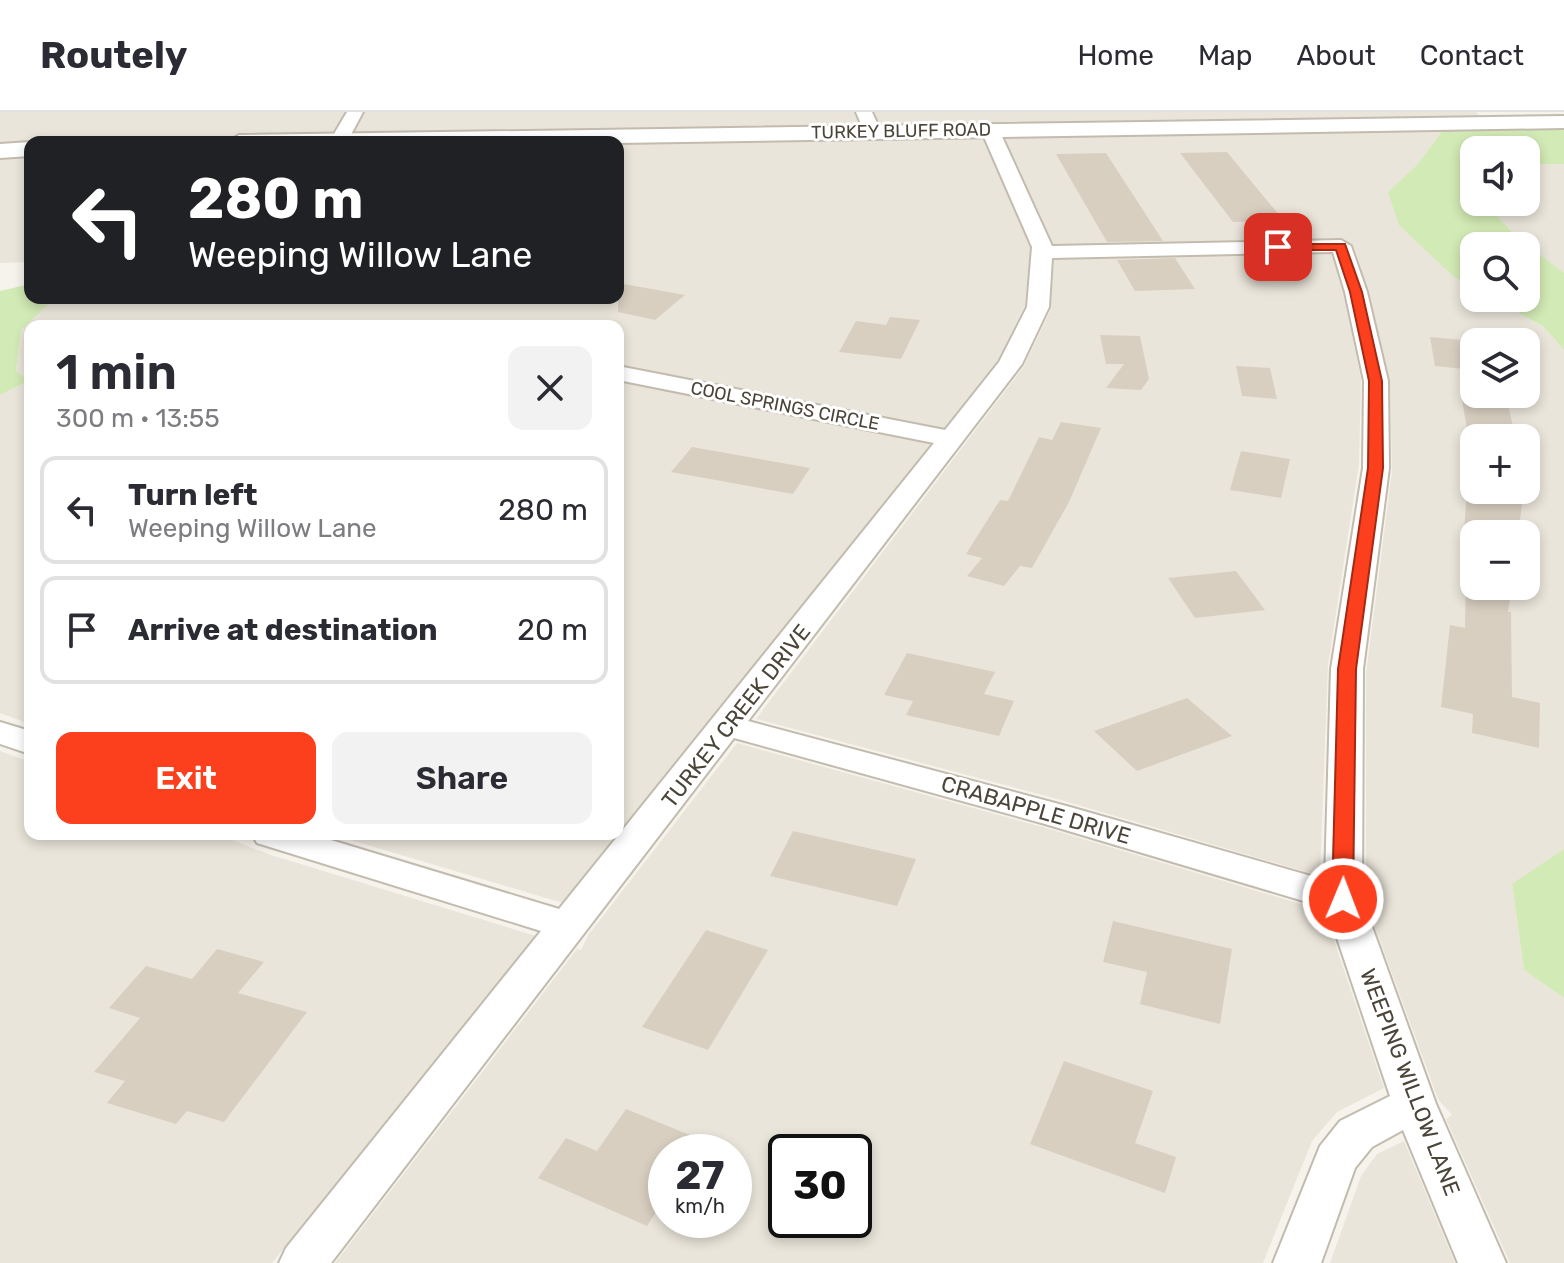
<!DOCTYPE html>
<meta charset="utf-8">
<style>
:root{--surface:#fff;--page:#f2f2f3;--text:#2b2b33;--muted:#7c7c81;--line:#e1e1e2;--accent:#fc3f1d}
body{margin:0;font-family:Rubik,sans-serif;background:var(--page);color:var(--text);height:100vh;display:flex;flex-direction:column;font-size:30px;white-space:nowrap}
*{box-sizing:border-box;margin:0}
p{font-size:26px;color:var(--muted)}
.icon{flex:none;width:44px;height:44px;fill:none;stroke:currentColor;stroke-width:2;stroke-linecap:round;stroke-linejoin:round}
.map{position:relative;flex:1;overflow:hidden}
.panel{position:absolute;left:24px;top:208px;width:600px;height:520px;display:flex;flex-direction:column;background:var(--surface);border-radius:16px;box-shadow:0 4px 12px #0003}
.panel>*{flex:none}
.hud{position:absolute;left:24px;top:24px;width:600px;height:168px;border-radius:16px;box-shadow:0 4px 12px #0003;background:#202124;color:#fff;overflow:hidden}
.controls{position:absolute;left:1460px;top:24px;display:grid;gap:16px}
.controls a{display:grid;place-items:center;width:80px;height:80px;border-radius:16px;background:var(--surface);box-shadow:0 4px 12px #0003;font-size:40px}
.speed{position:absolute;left:648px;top:1022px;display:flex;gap:16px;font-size:40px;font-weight:700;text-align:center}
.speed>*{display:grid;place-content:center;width:104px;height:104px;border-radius:50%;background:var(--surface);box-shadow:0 4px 12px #0003;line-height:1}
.speed small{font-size:20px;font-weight:400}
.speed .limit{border:4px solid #111;border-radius:12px;background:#fff;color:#111}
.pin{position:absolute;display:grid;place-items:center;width:68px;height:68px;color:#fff;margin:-34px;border-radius:16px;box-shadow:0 4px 12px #0006}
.me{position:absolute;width:88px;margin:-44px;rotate:1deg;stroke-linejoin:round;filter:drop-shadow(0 0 6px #0008)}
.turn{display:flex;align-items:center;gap:28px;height:168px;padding:0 32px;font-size:36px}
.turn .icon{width:104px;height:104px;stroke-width:2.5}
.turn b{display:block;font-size:56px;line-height:68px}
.round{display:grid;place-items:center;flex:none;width:84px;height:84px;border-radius:16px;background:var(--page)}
.summary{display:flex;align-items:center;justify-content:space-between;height:136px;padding:0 32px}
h1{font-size:48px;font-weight:600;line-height:60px}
.cta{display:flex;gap:16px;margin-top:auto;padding:16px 32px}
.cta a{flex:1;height:92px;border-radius:16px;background:var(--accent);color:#fff;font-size:32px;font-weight:600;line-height:92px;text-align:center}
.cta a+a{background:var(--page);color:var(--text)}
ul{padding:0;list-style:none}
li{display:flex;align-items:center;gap:24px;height:108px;margin:0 16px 12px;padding:0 16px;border:4px solid var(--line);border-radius:16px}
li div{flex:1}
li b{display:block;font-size:30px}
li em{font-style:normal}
header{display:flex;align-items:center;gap:48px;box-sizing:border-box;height:112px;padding:0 40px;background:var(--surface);border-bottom:2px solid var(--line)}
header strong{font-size:38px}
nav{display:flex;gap:44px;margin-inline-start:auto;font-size:28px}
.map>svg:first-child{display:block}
</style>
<header>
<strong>Routely</strong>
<nav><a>Home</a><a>Map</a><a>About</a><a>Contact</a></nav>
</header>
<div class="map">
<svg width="1564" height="1151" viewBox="0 0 1564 1151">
<rect width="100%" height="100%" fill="#f6f3ec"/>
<!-- residential -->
<g fill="#eae5da" fill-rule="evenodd">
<polygon points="0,0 346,0 332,24 30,30 0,35"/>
<polygon points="365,0 854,0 861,16 352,23"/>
<polygon points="873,0 1476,0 1483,7 880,16"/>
<path d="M1436,15L1441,21L1417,53L1388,80L1454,165L1474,176V186H1492L1544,215L1564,238V737L1512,773L1524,858L1564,886V1151H1510L1446,1007L1452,1003L1438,987L1366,791V562L1392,359L1390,272L1369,182L1354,135L1337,129L1053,135L1002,22ZM1474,230H1526V282H1474ZM1474,326H1526V378H1474ZM1474,422H1526V474H1474Z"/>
<polygon points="982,22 1030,135 1025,193 997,249 943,318 618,253 618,214 30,214 30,612 0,601 0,283 28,270 16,259 21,218 55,186 618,186 618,30"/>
<polygon points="30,41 30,150 0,151 0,42"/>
<polygon points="1526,52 1564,52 1564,161 1514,122 1493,100 1496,90 1526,90"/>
<polygon points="1331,140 1343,179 1361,267 1359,352 1328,553 1320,764 1061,688 756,607 1024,254 1051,197 1054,145"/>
<polygon points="618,268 932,332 563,791 330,722 618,722"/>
<path d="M737,631L1053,718L1324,799L1384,976L1337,1000L1312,1029L1263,1151H335L577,837L581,838L589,822ZM666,1040H734V1108H666ZM786,1040H854V1108H786Z"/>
<polygon points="0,639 30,650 30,722 217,722 271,743 536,824 272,1151 0,1151"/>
<polygon points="1404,1029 1455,1151 1330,1151 1361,1064 1377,1042"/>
</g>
<!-- green -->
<g fill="#d2eab5">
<polygon points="1564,13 1564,52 1526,52 1526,38 1474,38 1474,90 1496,90 1493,100 1514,122 1564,161 1564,238 1544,215 1492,186 1526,186 1526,134 1474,134 1474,176 1454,165 1399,113 1388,80 1417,53 1441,21 1436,15"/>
<polygon points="30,172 30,186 55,186 21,218 16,259 29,269 0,283 0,179"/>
<polygon points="1564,737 1564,886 1524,858 1512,772"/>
</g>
<!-- building -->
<g fill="#d8cfc1">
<polygon points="1227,40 1284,109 1233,110 1180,41"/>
<polygon points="1106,41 1163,129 1107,130 1056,42"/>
<polygon points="1175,146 1195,177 1135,179 1117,148"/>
<polygon points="618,171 685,183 655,208 618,200"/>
<polygon points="890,205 920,208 901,247 839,240 856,209 886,213"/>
<polygon points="1100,223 1140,224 1149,267 1141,278 1106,276 1124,252 1106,252"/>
<polygon points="1430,225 1474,229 1474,258 1435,254"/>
<polygon points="1236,254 1270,256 1277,287 1242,284"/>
<polygon points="1461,282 1507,288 1515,323 1467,317"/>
<polygon points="1061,310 1101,316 1069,390 1032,456 1020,454 1004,474 967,464 982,446 966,442 1000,388 1008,389 1039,325 1052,328"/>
<polygon points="692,335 810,356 793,382 671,360"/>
<polygon points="1241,339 1290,347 1281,386 1230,378"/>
<polygon points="1467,378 1524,378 1518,422 1474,422 1474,474 1512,474 1508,500 1511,500 1512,585 1540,591 1539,636 1472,621 1473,602 1441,595 1450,513 1465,516 1466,448 1462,447"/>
<polygon points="1236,459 1265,498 1195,506 1168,466"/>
<polygon points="907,541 995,560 984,582 1014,589 999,624 906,603 913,589 884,583"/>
<polygon points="1187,586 1232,624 1137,659 1094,619"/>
<polygon points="793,719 916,747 897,794 770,764"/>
<polygon points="1113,809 1232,837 1220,912 1140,892 1147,860 1103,850"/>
<polygon points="706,818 768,838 708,938 642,915"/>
<polygon points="217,837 264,850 238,881 307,900 224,1010 187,999 176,1012 107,991 125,969 94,960 140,906 109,896 146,854 192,867"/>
<polygon points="1064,949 1153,979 1135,1031 1176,1045 1165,1081 1030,1032"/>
<polygon points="626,997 729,1039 666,1040 666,1084 647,1114 538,1066 566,1026 597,1039"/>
</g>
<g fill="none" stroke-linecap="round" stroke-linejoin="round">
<!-- minor casing -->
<g stroke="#c2bbae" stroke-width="4">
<g id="minor">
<polygon points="347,0 363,0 347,30 333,30 331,27"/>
<polygon points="856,0 872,0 881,20 878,24 866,24"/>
<path d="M990,13L999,18L1052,134L1341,128L1351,134L1367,180L1388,269L1389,356L1363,557L1362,787L1436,992L1506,1151H1458L1403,1018L1372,1035L1355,1056L1321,1151H1273L1320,1034L1340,1009L1390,984L1327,796L1045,712L734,626L331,1151H279L286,1136L541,819L257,731L252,722H311L559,797L934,331L618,268V254L945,318L999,250L1027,195L1032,135L981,18ZM1333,140L1345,180L1364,269L1363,356L1331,557L1325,768L1070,695L748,609L1022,252L1049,195L1052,146Z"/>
<polygon points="0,610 30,619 30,642 0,632"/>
</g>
</g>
<!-- tertiary casing -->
<g stroke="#c2bbae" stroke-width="4">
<g id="tertiary">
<polygon points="1564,4 1564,16 618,31 228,30 239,23"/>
<polygon points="30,30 30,44 0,46 0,32"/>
</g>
</g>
<!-- minor -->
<use href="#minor" fill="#fff" fill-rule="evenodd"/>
<!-- tertiary -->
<use href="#tertiary" fill="#fff" fill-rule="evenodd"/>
</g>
<!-- route -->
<polygon fill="#fc3f1d" stroke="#a42913" stroke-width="2" points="1345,132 1362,180 1382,269 1383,356 1356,557 1353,787 1350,792 1335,792 1332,787 1338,557 1368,356 1369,269 1350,180 1336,138 1278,138 1272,135 1278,132"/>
<g text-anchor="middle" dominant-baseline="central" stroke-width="6" stroke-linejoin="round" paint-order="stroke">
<!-- far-street labels -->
<g font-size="18" fill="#4b4439" stroke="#fff">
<text transform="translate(901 19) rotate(-1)">TURKEY BLUFF ROAD</text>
<text transform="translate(785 294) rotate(11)">COOL SPRINGS CIRCLE</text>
</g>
<!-- street labels -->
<g font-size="22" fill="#4b4439" stroke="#fff">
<text transform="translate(736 604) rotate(-52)">TURKEY CREEK DRIVE</text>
<text transform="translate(1036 698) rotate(16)">CRABAPPLE DRIVE</text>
<text transform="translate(1410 970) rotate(69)">WEEPING WILLOW LANE</text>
</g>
</g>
</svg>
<div class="controls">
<a><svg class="icon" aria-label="sound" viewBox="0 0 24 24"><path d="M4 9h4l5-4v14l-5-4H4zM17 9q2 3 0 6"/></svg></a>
<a><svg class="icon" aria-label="search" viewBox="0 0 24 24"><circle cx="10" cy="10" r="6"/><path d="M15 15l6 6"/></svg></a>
<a><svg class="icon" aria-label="layers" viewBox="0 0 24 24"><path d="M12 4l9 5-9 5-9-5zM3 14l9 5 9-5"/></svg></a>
<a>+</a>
<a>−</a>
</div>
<div class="speed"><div>27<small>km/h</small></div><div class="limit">30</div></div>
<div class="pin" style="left:1278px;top:135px;background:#d93025"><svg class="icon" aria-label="arrive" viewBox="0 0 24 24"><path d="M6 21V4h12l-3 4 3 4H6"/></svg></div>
<svg class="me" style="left:1343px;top:787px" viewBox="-20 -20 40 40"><circle r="17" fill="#fc3f1d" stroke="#fff" stroke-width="3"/><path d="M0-11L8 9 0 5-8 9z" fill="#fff"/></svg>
<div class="hud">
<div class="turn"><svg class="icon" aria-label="left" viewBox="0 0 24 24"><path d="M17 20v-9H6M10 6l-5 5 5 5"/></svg><div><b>280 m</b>Weeping Willow Lane</div></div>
</div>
<section class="panel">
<div class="summary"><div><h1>1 min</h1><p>300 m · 13:55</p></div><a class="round"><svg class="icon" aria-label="close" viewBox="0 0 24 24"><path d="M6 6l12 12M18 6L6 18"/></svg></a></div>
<ul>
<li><svg class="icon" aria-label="left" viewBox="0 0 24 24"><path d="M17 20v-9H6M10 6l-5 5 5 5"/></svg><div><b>Turn left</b><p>Weeping Willow Lane</p></div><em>280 m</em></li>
<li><svg class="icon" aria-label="arrive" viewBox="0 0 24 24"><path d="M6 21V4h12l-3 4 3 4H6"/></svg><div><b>Arrive at destination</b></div><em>20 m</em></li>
</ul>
<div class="cta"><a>Exit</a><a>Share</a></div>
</section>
</div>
